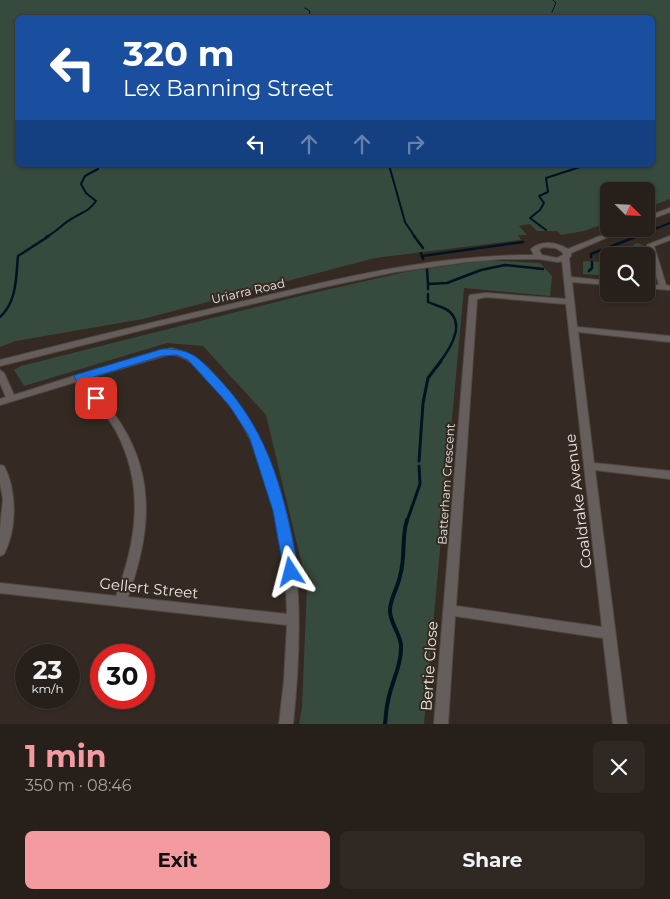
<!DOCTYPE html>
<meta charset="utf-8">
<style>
:root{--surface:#27201a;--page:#2f2823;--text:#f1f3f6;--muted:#a4a3a2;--line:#433e39;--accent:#f49b9f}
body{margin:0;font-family:Montserrat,sans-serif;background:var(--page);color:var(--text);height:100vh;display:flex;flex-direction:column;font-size:19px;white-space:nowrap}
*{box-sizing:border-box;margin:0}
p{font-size:16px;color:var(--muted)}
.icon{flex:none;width:28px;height:28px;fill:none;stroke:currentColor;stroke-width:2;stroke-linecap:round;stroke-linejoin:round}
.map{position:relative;height:724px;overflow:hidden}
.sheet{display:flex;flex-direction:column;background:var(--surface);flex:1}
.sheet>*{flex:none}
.guide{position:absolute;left:15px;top:15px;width:640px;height:152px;border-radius:8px;box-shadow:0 1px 4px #0004,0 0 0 1px var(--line);background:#1a4fa0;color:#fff;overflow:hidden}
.needle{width:32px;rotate:114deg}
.controls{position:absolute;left:600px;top:182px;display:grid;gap:10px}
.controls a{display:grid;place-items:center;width:55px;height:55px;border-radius:8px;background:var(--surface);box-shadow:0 1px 4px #0004,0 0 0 1px var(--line);font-size:25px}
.speed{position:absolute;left:15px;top:644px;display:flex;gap:10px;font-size:25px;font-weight:700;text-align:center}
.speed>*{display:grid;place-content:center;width:65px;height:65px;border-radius:50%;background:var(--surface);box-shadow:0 1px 4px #0004,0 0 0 1px var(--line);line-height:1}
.speed small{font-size:12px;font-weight:400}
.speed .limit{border:8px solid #d22;background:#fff;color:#111}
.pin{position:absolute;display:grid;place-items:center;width:42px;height:42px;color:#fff;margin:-21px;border-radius:10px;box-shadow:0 2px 8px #0006}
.me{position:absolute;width:55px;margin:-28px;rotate:351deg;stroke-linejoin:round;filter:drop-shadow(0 0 4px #0008)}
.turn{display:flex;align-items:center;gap:18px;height:105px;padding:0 25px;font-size:22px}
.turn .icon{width:65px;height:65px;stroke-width:2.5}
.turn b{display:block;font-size:35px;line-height:42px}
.lanes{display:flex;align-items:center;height:48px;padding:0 25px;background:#0003;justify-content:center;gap:25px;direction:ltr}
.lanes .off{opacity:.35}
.round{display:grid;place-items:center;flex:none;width:52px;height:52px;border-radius:8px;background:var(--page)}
.headline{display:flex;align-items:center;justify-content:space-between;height:85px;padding:0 25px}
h1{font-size:30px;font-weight:700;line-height:38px;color:var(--accent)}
.action{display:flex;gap:10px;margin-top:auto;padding:10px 25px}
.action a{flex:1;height:58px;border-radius:8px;background:var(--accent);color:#111;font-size:20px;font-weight:700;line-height:58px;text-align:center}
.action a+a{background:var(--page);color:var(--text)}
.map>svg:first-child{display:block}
</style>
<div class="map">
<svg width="670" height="724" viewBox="0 0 670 724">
<rect width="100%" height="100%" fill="#342a23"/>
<!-- green -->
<g fill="#374a3e" fill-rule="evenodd">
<path d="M0,0H670V199L646,208V191H609V222L584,231L561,235L557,231H537L530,224L519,226L527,235H518L521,240L375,258L143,319L16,341L0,347ZM18,18H652V165H18Z"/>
<polygon points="637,243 642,245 646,256 616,256"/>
<polygon points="487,260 540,263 552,276 550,296 464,288 424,724 299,724 302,707 307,586 266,415 203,346 167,343 24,386 14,370 21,366 304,295 405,272"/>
<polygon points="583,261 606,262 609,261 609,276 583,274"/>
</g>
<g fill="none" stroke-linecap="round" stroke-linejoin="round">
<!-- stream-far4 -->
<g stroke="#001320" stroke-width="1">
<polyline points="305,8 310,11 309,18"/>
<polyline points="552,12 556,3 553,0"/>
</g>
<!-- stream-far3 -->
<g stroke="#001320" stroke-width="2">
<polyline points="389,165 405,222 415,237"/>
<polyline points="546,230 530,218 540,210 544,203 539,196 548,192 546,178 580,167 578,165"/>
<path d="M46,237C58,231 63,223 73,218C84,211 88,212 96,201L86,193L81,184L85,176L98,169V165"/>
<polyline points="635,237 670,223"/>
</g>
<!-- stream-far2 -->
<g stroke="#001320" stroke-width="2.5">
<polyline points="414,236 423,248"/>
<polyline points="421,253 423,259"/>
<polyline points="422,256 523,242"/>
<polyline points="591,257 591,254 638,236"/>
<polyline points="427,269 428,284"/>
<polyline points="589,271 592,268 592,262"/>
<polyline points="428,289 428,284 447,283 481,270 505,265 543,269"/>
<path d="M428,294V302C434,305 445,307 450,312C465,326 449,350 440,362"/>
<path d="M0,317C17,302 16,277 18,256L49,236"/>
</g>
<!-- stream-far1 -->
<g stroke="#001320" stroke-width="3">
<polyline points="419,461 423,403 428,378 441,361"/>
<polyline points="407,521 420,484 419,466"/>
</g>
<!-- stream -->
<path stroke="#001320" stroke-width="4" d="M385,724C386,716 386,709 388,701C391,683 402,665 401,645C400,633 389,622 390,609C391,597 398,587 400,576C406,555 401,539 407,520"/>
<!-- minor casing -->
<g stroke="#524842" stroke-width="2">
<g id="minor">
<polygon points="670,208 670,212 646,221 646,217"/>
<path d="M618,229H626L571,253V256L569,258L571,277L609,281V285L572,282L577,327L670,336V342L578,332L594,463L670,471V479L595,470L627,724H613L603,638L455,616L448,724H434L469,297L470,295L486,293L566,299L562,261L558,262L539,259H502L466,262L395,272L324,287L158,326L0,366V360L28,353C106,333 183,315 261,297C353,275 439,255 534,255L531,249C542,240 556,242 568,249ZM543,247L556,248L563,253V255L557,258L542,255L539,250ZM486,297L566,304L602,627L456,606L477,299Z"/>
<polygon points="670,236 670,240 654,246 666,285 670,286 670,290 646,288 646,284 659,285 647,245"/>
<path d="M171,348C199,354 216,375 232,396C238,404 245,412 250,421C304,516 304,619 293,724H279L284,681L287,625L0,593V583L116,596C137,540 145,486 116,431C106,413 91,398 79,381L0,405V399L6,397L0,383V370L4,373L14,395L77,375ZM171,354C193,358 209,377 221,394C227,403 235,412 241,422C274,480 286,548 287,614L128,597C149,537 157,481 121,424C111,408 98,394 86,379Z"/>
<path d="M0,465L4,466C17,491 17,529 4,554L0,556V529L3,499L0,483Z"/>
</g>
</g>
<!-- minor -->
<use href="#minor" fill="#655e5c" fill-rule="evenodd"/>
</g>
<!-- route -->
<path fill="#1a73e8" stroke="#114b97" d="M162,349C192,348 199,358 219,379C272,435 285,499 299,572L297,577L291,578L286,577L284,572L273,511L249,436L229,405L188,360L177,355L162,356L87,379L102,398L96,401L91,400L74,377L75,375Z"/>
<g text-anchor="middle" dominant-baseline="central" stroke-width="4" stroke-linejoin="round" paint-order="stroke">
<!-- street labels -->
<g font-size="12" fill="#ede6e2" stroke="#342a23">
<text transform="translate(248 291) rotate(-13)">Uriarra Road</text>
<text transform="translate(446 484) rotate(-86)">Batterham Crescent</text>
</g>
<!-- near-street labels -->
<g font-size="15" fill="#ede6e2" stroke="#342a23">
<text transform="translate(578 501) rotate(-97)">Coaldrake Avenue</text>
<text transform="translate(149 588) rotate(6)">Gellert Street</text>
<text transform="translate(429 666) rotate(-86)">Bertie Close</text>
</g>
</g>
</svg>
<div class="controls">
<a><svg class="needle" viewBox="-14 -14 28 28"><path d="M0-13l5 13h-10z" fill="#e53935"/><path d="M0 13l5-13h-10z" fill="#a4a3a2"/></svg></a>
<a><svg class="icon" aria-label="search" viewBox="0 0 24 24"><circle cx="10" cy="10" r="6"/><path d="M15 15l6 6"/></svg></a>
</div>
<div class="speed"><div>23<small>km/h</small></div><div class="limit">30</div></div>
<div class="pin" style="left:96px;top:398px;background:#d93025"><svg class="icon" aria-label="arrive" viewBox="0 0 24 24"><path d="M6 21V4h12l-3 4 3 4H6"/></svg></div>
<svg class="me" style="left:291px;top:572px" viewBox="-20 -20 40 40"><path d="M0-17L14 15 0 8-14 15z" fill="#1a73e8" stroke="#fff" stroke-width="4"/></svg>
<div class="guide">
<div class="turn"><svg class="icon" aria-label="left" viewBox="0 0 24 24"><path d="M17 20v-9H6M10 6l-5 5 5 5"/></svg><div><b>320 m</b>Lex Banning Street</div></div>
<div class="lanes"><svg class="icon" aria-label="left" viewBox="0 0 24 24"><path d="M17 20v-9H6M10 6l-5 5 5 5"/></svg><svg class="icon off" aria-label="ahead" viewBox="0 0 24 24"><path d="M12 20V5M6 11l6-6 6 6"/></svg><svg class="icon off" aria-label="ahead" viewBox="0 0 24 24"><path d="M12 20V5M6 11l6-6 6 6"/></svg><svg class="icon off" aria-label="right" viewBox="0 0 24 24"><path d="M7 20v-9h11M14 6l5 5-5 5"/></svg></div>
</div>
</div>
<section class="sheet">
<div class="headline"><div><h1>1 min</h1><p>350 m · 08:46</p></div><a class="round"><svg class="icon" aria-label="close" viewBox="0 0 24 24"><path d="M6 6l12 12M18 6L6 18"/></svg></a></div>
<div class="action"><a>Exit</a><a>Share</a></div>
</section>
